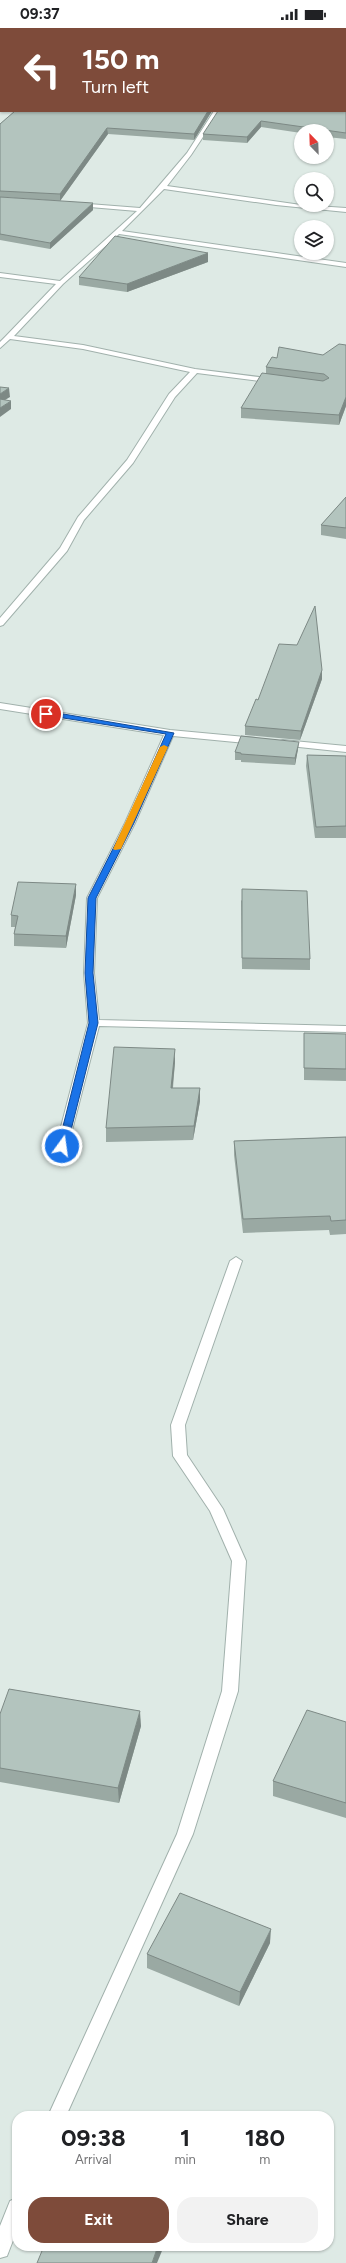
<!DOCTYPE html>
<style>
:root{--surface:#fff;--page:#f2f2f2;--text:#202124;--muted:#757577;--accent:#7e4b3a}
body{margin:0;font-family:Figtree,sans-serif;background:var(--page);color:var(--text);height:100vh;display:flex;flex-direction:column;font-size:15px;white-space:nowrap}
*{box-sizing:border-box;margin:0}
p{font-size:13px;color:var(--muted)}
.icon{flex:none;width:22px;height:22px;fill:none;stroke:currentColor;stroke-width:2;stroke-linecap:round;stroke-linejoin:round}
.map{position:relative;flex:1;overflow:hidden}
.drawer{position:absolute;left:12px;top:2083px;width:322px;height:140px;display:flex;flex-direction:column;background:var(--surface);border-radius:16px;box-shadow:0 1px 3px #0004}
.drawer>*{flex:none}
.guide{position:absolute;left:0px;top:0px;width:346px;height:84px;box-shadow:0 1px 3px #0004;background:#7e4b3a;color:#fff;overflow:hidden}
.needle{width:26px;rotate:337deg}
.controls{position:absolute;left:294px;top:96px;display:grid;gap:8px}
.controls a{display:grid;place-items:center;width:40px;height:40px;border-radius:50%;background:var(--surface);box-shadow:0 1px 3px #0004;font-size:20px}
.pin{position:absolute;display:grid;place-items:center;width:34px;height:34px;color:#fff;margin:-17px;border:2px solid #fff;border-radius:50%;box-shadow:0 1px 4px #0007}
.me{position:absolute;width:44px;margin:-22px;rotate:14deg;stroke-linejoin:round;filter:drop-shadow(0 0 3px #0008)}
.turn{display:flex;align-items:center;gap:14px;height:84px;padding:0 16px;font-size:18px}
.turn .icon{width:52px;height:52px;stroke-width:2.5}
.turn b{display:block;font-size:28px;line-height:34px}
.eta{display:flex;justify-content:space-evenly;align-items:center;height:68px;text-align:center}
.eta b{font-size:24px;font-weight:700;line-height:28px}
.action{display:flex;gap:8px;margin-top:auto;padding:8px 16px}
.action a{flex:1;height:46px;border-radius:16px;background:var(--accent);color:#fff;font-size:16px;font-weight:700;line-height:46px;text-align:center}
.action a+a{background:var(--page);color:var(--text)}
.status{display:flex;justify-content:space-between;align-items:center;height:28px;padding:0 20px;background:var(--surface);direction:ltr}
.status svg{height:11px;fill:currentColor}
.map>svg:first-child{display:block}
</style>
<div class="status"><b>09:37</b><svg viewBox="0 0 49 12"><path d="M0 12V9h3v3zM5 12V6h3v6zM10 12V3h3v9zM15 12V0h3v12zM26 1h20v11H26zM47 4h2v5h-2z"/></svg></div>
<div class="map">
<svg width="346" height="2235" viewBox="0 0 346 2235">
<rect width="100%" height="100%" fill="#deeae5"/>
<g fill="none" stroke-linecap="round" stroke-linejoin="round">
<!-- minor casing -->
<g stroke="#a1b1ac" stroke-width="2">
<g id="minor">
<rect x="0" y="39" width="1" height="4"/>
<polygon points="214,83 220,83 191,127 167,158 301,177 346,180 346,184 276,177 164,161 122,203 346,235 346,239 119,206 63,256 14,308 83,317 195,341 275,351 279,353 275,355 197,345 175,369 133,435 84,492 67,523 3,597 0,598 0,590 60,520 78,489 127,432 169,366 190,344 83,321 10,311 0,320 0,314 6,308 56,256 0,249 0,245 60,253 137,183 78,178 76,175 140,180 187,125"/>
<polygon points="0,675 170,702 256,710 261,713 256,716 173,708 135,795 97,870 94,945 99,992 346,998 346,1004 99,998 68,1118 66,1121 58,1121 56,1118 88,995 84,945 87,870 125,795 164,707 0,681"/>
<polygon points="283,712 346,718 346,724 280,717 280,713"/>
<polygon points="236,1229 242,1233 185,1397 187,1427 223,1481 246,1533 238,1663 193,1806 66,2088 48,2088 177,1806 222,1663 232,1533 210,1483 173,1428 171,1397 230,1233"/>
<polygon points="17,2170 17,2202 7,2228 0,2230 0,2198 10,2173"/>
</g>
</g>
<!-- minor -->
<use href="#minor" fill="#fff" fill-rule="evenodd"/>
</g>
<!-- wall -->
<g fill="#9aa9a3">
<polygon points="346,0 346,111 327,109 327,103 301,103 301,105 261,99 247,115 203,112 203,106"/>
<polygon points="15,83 212,83 194,112 108,106 60,173 0,169 0,96"/>
<polygon points="0,169 93,182 50,221 0,212"/>
<polygon points="208,234 127,264 79,257 79,249"/>
<polygon points="346,317 346,378 339,397 241,390 241,380 266,345 266,339 277,330 323,327"/>
<polygon points="346,469 346,511 321,507 321,497"/>
<polygon points="322,642 322,651 300,712 245,707 245,698 258,672"/>
<polygon points="298,721 295,737 241,734 241,732 235,732 235,724"/>
<polygon points="307,727 346,728 346,810 315,810 306,738"/>
<polygon points="76,856 76,867 66,920 14,918 14,906 15,899 11,899 11,887"/>
<polygon points="241,872 310,931 310,942 242,941"/>
<polygon points="304,1005 346,1006 346,1053 304,1052"/>
<polygon points="175,1034 173,1060 200,1060 200,1073 193,1112 106,1114 106,1100"/>
<polygon points="346,1109 346,1206 330,1207 329,1202 243,1205 234,1127 234,1113"/>
<polygon points="0,1686 141,1698 119,1775 0,1754"/>
<polygon points="346,1694 346,1790 273,1768 273,1753"/>
<polygon points="270,1915 239,1978 147,1940 147,1926"/>
</g>
<!-- shaded-wall -->
<g fill="#7d8985">
<polygon points="39,0 47,0 46,1 38,1"/>
<polygon points="1,28 1,34 0,35 0,29"/>
<polygon points="208,83 212,83 194,112 194,106"/>
<polygon points="261,93 261,99 247,115 247,109"/>
<polygon points="107,100 108,106 60,173 60,166"/>
<polygon points="93,175 93,182 50,221 50,215"/>
<polygon points="208,225 208,234 127,264 127,256"/>
<polygon points="9,360 10,369 0,375 0,366"/>
<polygon points="346,369 346,378 339,397 339,387"/>
<polygon points="11,373 11,381 0,389 0,380"/>
<polygon points="322,642 322,651 300,712 301,703"/>
<polygon points="299,714 298,721 295,737 295,730"/>
<polygon points="76,856 76,867 66,920 66,908"/>
<polygon points="175,1021 175,1034 171,1074 171,1060"/>
<polygon points="200,1060 200,1073 193,1112 194,1098"/>
<polygon points="140,1683 141,1698 119,1775 118,1760"/>
<polygon points="271,1901 270,1915 239,1978 240,1964"/>
<polygon points="158,2218 164,2218 157,2235 152,2235"/>
</g>
<!-- building -->
<g fill="#b3c4be" stroke="#7d8985">
<polygon points="0,0 39,0 38,1 1,1 1,28 0,29"/>
<polygon points="109,0 346,0 346,75 345,75 345,1 108,1"/>
<polygon points="345,80 346,80 346,105 261,93 247,109 203,106 218,83 345,83"/>
<polygon points="15,83 208,83 194,106 107,100 60,166 0,163 0,96"/>
<polygon points="0,169 93,175 50,215 0,206"/>
<polygon points="115,208 208,225 127,256 79,249"/>
<polygon points="339,316 346,317 346,369 339,387 241,380 262,345 323,353 329,350 324,346 266,339 272,329 277,330 279,319 323,327"/>
<polygon points="0,359 9,360 0,366"/>
<polygon points="0,371 11,373 0,380"/>
<polygon points="346,469 346,500 321,497"/>
<polygon points="315,578 322,642 301,703 245,698 256,671 258,672 279,616 297,617"/>
<polygon points="241,708 299,714 295,730 241,726 241,725 235,724"/>
<polygon points="307,727 346,728 346,798 316,799"/>
<polygon points="18,854 76,856 66,908 14,906 18,888 11,887"/>
<polygon points="242,861 307,863 310,931 242,930"/>
<polygon points="304,1005 346,1006 346,1041 304,1040"/>
<polygon points="114,1019 175,1021 171,1060 200,1060 194,1098 106,1100"/>
<polygon points="346,1109 346,1192 331,1193 330,1188 243,1191 234,1113"/>
<polygon points="9,1661 140,1683 118,1760 0,1740 0,1686"/>
<polygon points="307,1682 346,1694 346,1775 273,1753"/>
<polygon points="180,1865 271,1901 240,1964 147,1926"/>
<polygon points="44,2218 158,2218 152,2235 37,2235"/>
</g>
<!-- route -->
<polygon fill="#1a73e8" stroke="#114b97" points="46,683 174,705 134,795 96,870 93,945 98,995 67,1118 62,1121 58,1118 89,995 85,945 88,870 126,795 166,706 44,687 44,684"/>
<!-- slow -->
<polygon fill="#f59e0b" points="164,717 168,719 121,821 115,822 113,821 160,719"/>
</svg>
<div class="controls">
<a><svg class="needle" viewBox="-14 -14 28 28"><path d="M0-13l5 13h-10z" fill="#e53935"/><path d="M0 13l5-13h-10z" fill="#757577"/></svg></a>
<a><svg class="icon" aria-label="search" viewBox="0 0 24 24"><circle cx="10" cy="10" r="6"/><path d="M15 15l6 6"/></svg></a>
<a><svg class="icon" aria-label="layers" viewBox="0 0 24 24"><path d="M12 4l9 5-9 5-9-5zM3 14l9 5 9-5"/></svg></a>
</div>
<div class="pin" style="left:46px;top:686px;background:#d93025"><svg class="icon" aria-label="arrive" viewBox="0 0 24 24"><path d="M6 21V4h12l-3 4 3 4H6"/></svg></div>
<svg class="me" style="left:62px;top:1118px" viewBox="-20 -20 40 40"><circle r="17" fill="#1a73e8" stroke="#fff" stroke-width="3"/><path d="M0-11L8 9 0 5-8 9z" fill="#fff"/></svg>
<div class="guide">
<div class="turn"><svg class="icon" aria-label="left" viewBox="0 0 24 24"><path d="M17 20v-9H6M10 6l-5 5 5 5"/></svg><div><b>150 m</b>Turn left</div></div>
</div>
<section class="drawer">
<div class="eta">
<div><b>09:38</b><p>Arrival</p></div>
<div><b>1</b><p>min</p></div>
<div><b>180</b><p>m</p></div>
</div>
<div class="action"><a>Exit</a><a>Share</a></div>
</section>
</div>
